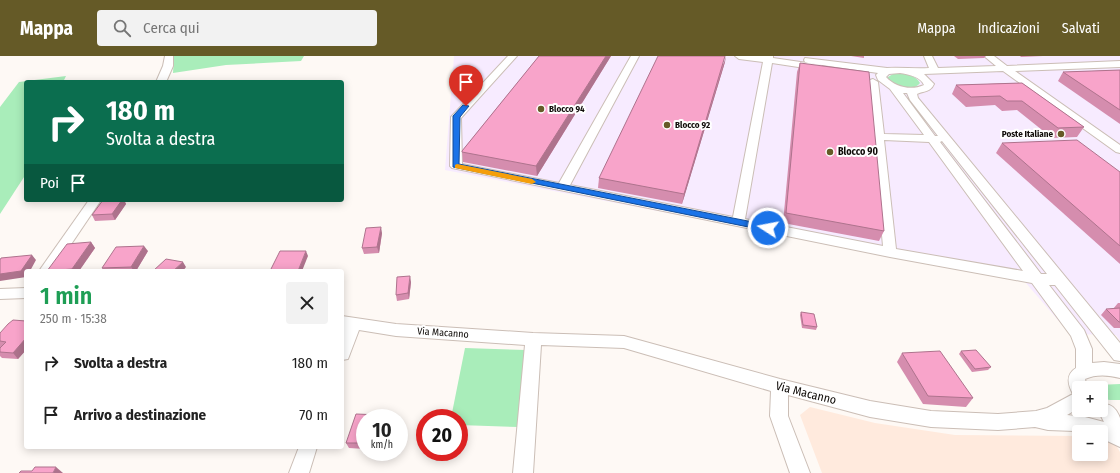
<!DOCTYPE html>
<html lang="it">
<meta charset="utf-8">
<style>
:root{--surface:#fff;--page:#f2f2f2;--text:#222;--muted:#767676;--accent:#655a27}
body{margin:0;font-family:"Fira Sans Condensed",sans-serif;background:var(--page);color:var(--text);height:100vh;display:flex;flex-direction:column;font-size:15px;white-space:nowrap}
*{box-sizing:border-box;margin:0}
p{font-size:13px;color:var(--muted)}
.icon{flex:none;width:22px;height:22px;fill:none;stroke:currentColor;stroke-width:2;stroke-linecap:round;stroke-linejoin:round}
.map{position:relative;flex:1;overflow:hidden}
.details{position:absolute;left:24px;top:213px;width:320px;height:180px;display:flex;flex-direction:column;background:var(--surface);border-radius:4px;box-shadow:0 2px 10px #0003}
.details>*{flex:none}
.guide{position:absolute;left:24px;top:24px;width:320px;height:122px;border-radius:4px;box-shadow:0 2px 10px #0003;background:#0b6e4f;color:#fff;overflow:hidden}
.controls{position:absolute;left:1072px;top:325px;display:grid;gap:8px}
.controls a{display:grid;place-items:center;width:36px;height:36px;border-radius:4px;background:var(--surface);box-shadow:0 2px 10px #0003;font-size:20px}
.speed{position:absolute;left:356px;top:353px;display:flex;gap:8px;font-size:20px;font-weight:700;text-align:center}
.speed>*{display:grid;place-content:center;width:52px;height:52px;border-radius:50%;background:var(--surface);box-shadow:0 2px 10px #0003;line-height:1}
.speed small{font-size:10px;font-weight:400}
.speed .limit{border:6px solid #d22;background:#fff;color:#111}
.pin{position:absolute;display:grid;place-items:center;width:34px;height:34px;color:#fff;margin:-41px -17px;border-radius:50% 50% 50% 0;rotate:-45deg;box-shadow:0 0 4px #0007}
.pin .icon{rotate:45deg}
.me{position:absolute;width:44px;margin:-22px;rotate:281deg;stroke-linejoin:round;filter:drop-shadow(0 0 3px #0008)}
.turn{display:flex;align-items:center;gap:14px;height:84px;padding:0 16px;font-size:18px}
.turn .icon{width:52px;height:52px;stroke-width:2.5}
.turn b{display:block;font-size:28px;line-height:34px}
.then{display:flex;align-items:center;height:38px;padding:0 16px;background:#0003;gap:8px;font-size:15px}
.round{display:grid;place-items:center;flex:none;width:42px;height:42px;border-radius:4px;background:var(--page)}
.overview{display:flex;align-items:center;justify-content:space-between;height:68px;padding:0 16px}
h1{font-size:24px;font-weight:600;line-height:30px;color:#1e9e55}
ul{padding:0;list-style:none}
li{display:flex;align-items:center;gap:12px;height:52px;padding:0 16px}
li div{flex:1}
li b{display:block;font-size:15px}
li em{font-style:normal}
header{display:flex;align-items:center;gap:24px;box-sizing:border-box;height:56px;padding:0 20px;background:var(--accent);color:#fff}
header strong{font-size:19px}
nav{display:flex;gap:22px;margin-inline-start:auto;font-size:14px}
.search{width:280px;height:36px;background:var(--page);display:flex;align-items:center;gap:10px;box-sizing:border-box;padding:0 14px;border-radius:4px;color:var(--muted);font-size:15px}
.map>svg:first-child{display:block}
</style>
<header>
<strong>Mappa</strong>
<div class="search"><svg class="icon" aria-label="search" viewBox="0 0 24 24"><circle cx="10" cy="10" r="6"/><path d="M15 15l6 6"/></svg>Cerca qui</div>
<nav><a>Mappa</a><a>Indicazioni</a><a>Salvati</a></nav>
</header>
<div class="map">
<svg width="1120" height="417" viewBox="0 0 1120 417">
<rect width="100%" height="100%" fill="#fef9f5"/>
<!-- commercial -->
<polygon fill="#f7ebff" points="454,0 1120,0 1120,285 1116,279 1070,278 1025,226 445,114"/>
<!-- built -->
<polygon fill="#ffeadd" points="810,351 875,367 955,379 1079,380 1079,398 1101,398 1101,381 1116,389 1120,396 1120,417 822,417 800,359"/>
<!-- green -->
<g fill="#a9edba">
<polygon points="174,0 304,0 301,5 226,9 173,17"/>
<path d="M893,18C903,17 915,18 920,27C913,37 895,30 888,23V21Z"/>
<polygon points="66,20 63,26 26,26 26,118 0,158 0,51 19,26"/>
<polygon points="465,292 526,294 519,371 459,369 459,362 451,362"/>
<path d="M1120,328V344C1113,344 1107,345 1101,341V332H1095L1098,329Z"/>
</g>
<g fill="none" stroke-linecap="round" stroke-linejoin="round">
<!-- minor casing -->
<g stroke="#cbbeb6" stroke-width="2">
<g id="minor">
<polygon points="165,0 173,0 173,10 166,26 156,26 163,10"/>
<path d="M508,0H517L461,62L462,108L559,127L631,0H639L570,129L733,161L763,6L739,3L735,0H773V2L821,9L823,11L821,13L818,14L772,7L745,163L883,190L868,26L870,24L873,23L878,26L884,78L924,79L890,33L878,24L876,19L878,17L808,7L805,6L804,4L805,2L887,12C901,11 915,13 929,12L924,0H932L938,12L996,10L984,0H994L1007,10L1120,5V11L1015,15L1120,89V97L1116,96L1003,15L924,18L934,28C931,36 923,35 917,38L918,42L1120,287V305L1114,304L1055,229H1049L1084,274L1092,293V307L1104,306L1120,308V322C1109,319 1096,318 1085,323L1087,332H1079V352L1067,359L1085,361L1104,366L1098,354H1101V349C1110,346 1117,353 1120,362C1120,370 1120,382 1120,391L1101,382V376L1048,374L1035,371L998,374L931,371L870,361L788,339V360L810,417H790L770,360L771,335L624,292L541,289L533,417H513L525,289L396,280L359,274L348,303L342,304V277L344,272H342V260L396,268L533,277L624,280L780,323L870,345L931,355L998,358L1036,355L1047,352L1073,338C1068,329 1065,319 1076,312V293L1071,280L1032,227L890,201L452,112L450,110L451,61ZM900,17C908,18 921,21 924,29C911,35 895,31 886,21L889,18ZM903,37H907L910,44L938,80H935ZM884,84L929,86L1023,215L896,193ZM942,85L1047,218H1041L940,86Z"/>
<polygon points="89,144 101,144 53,215 39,215"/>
<polygon points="26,232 26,242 0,243 0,233"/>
<polygon points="299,391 317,391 309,417 289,417"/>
</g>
</g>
<!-- minor -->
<use href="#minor" fill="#fff" fill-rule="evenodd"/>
</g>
<!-- wall -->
<g fill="#d58dae">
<polygon points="539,0 611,0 537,120 463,106 462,95"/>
<polygon points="851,0 864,0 864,2"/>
<polygon points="954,0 986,0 984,2 958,3"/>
<polygon points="1020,0 1043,0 1021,1"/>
<polygon points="725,6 682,148 598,132 599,122"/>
<polygon points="800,7 884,175 879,185 783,167 797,16"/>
<polygon points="1120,14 1120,68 1058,25 1063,16"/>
<polygon points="1022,27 1084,71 1077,81 1052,82 1017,54 1002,55 995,49 966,51 952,38 956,29"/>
<polygon points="1002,87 1120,116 1120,208 996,97"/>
<polygon points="103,144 126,144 125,146 126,148 115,164 95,165 92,159"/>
<polygon points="382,177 379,197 364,198 362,192"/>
<polygon points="91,186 95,192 79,215 48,215"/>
<polygon points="148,195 136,215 104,215 102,212"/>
<polygon points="411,226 409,243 397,245 396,239"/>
<polygon points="1118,247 1120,247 1120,272 1114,272 1101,259 1106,253 1113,253"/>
<polygon points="801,256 817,271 816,274 802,272 800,259"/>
<polygon points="26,265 26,294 18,303 2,302 0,300 0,292 1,291 0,291 0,277"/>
<polygon points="961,295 991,311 988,314 972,316 959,298"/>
<polygon points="902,297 973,342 966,351 923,348 897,306"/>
<polygon points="365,362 365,393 349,392 346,387"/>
</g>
<!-- shaded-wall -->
<g fill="#ae738d">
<polygon points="606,0 611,0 537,120 536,110"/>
<polygon points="726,0 725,6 682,148 684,138"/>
<polygon points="121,144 126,144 125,146 126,148 115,164 112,158"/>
<polygon points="381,171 382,177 379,197 377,191"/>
<polygon points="91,186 95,192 79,215 74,215 72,213"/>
<polygon points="144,190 148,195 136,215 134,215 131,211"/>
<polygon points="306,195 308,200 302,215 298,215"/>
<polygon points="32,199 36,204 30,215 26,215 26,221 0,225 0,218"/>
<polygon points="183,206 186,211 183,215 173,215"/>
<polygon points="410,220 411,226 409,243 408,237"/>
<polygon points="26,282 26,294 18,303 13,297"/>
<polygon points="56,411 63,417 53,417"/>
</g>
<!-- building -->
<g fill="#f8a4ca" stroke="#ae738d">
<polygon points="539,0 606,0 536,110 462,96 462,95"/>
<polygon points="658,0 725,0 684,138 599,122"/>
<polygon points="800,7 869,16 884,175 786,157"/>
<polygon points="1120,14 1120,54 1063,16"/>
<polygon points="1022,27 1084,71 1058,72 1022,45 1007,45 1000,40 971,41 956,29"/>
<polygon points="1077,84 1120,116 1120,190 1002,87"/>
<polygon points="103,144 122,144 112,158 92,159"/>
<polygon points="381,171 377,191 362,192 366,172"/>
<polygon points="91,186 72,213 47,215 67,188"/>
<polygon points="144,190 131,211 102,212 116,191"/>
<polygon points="280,195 306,195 298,215 270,215"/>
<polygon points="32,199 21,215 0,218 0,204 1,202"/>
<polygon points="166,203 183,206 173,215 153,215"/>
<polygon points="410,220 408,237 396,239 397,221"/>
<polygon points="1120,252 1120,266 1119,266 1106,253"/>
<polygon points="801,256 814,258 817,271 803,269"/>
<polygon points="13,264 26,265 26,282 13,297 0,296 0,292 6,286 0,285 0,277 8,268"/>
<polygon points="976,294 991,311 975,313 961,295"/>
<polygon points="940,295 973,342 928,340 902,297"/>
<polygon points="356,358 380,359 379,362 365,362 365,387 346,387"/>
<polygon points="35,411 56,411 53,417 19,417 21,415 32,415"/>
</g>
<!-- route -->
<polygon fill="#1a73e8" stroke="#114b97" points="463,49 469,50 460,61 459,108 768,169 772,172 768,175 453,111 453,60"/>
<!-- slow -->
<polygon fill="#f59e0b" points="457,108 532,123 536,126 532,128 455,112 455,109"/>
<!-- markers -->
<g fill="#655a27" stroke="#fff" stroke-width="1.5">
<circle cx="541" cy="53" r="4"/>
<circle cx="667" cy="69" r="4"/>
<circle cx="1061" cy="78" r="4"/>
<circle cx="830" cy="96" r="4"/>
</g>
<g text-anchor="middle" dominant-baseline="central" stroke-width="4" stroke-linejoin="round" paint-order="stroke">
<!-- far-poi labels -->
<g font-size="9" font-weight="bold" fill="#0f0b08" stroke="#fff" text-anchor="start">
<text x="549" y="53">Blocco 94</text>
<text x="675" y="69">Blocco 92</text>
<text x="1053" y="78" text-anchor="end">Poste Italiane</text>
</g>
<!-- poi labels -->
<g font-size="10" font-weight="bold" fill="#0f0b08" stroke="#fff" text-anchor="start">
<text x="838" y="96">Blocco 90</text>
</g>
<!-- street labels -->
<g font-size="10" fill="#0f0b08" stroke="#fff">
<text transform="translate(443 277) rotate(4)">Via Macanno</text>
</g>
<!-- near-street labels -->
<g font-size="12" fill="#0f0b08" stroke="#fff">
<text transform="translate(806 337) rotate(14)">Via Macanno</text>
</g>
</g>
</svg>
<div class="controls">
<a>+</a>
<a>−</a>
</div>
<div class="speed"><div>10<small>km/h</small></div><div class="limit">20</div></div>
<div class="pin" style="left:466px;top:50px;background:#d93025"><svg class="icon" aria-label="arrive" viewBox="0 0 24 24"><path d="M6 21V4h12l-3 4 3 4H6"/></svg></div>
<svg class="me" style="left:768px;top:172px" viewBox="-20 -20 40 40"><circle r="17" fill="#1a73e8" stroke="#fff" stroke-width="3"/><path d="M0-11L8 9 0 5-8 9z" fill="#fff"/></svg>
<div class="guide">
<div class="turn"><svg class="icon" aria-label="right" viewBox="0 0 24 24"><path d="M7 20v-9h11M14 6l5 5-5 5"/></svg><div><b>180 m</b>Svolta a destra</div></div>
<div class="then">Poi<svg class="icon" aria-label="arrive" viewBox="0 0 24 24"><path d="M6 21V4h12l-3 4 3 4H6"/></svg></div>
</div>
<section class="details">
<div class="overview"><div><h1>1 min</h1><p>250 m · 15:38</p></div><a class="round"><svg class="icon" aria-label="close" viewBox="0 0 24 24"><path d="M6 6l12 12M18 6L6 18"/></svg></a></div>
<ul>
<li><svg class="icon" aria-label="right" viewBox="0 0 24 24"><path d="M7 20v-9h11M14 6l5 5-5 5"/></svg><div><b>Svolta a destra</b></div><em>180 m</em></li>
<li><svg class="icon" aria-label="arrive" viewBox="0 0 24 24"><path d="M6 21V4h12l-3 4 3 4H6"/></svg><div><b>Arrivo a destinazione</b></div><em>70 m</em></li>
</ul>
</section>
</div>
